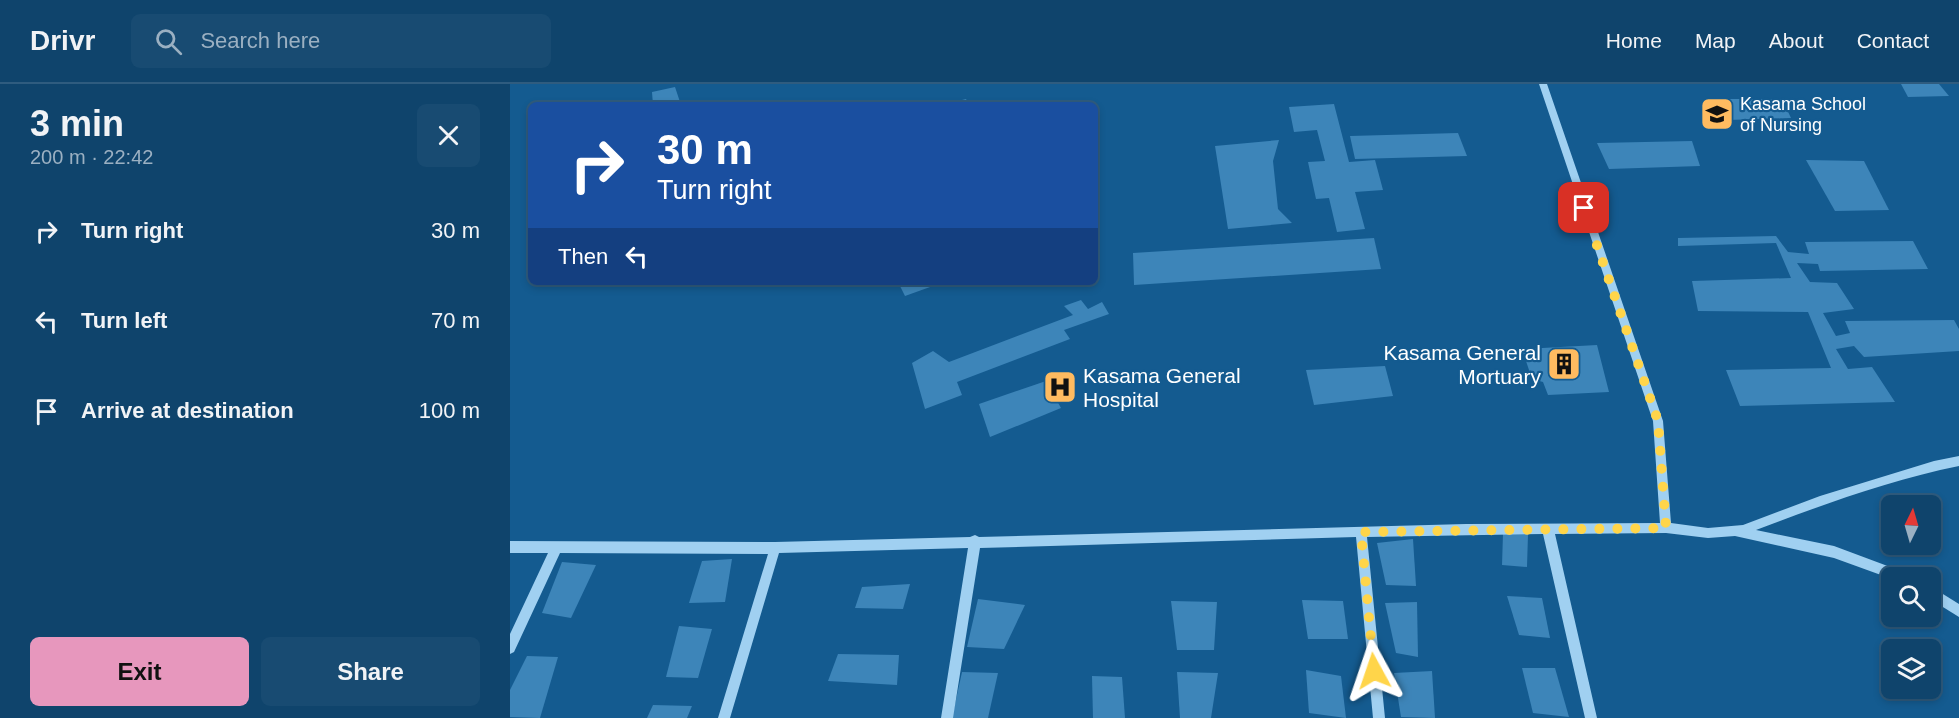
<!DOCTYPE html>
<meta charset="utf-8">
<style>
:root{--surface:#0f446c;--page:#184b72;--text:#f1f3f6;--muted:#9bb0c2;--line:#2f5c7f;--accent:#e797bd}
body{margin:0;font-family:Helvetica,sans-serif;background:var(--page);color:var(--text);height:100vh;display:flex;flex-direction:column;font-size:22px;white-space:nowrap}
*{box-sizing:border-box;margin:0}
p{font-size:20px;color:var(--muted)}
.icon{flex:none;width:33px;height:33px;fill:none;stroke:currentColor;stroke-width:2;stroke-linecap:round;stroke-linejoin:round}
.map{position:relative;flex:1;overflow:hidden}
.side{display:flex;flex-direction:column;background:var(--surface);width:510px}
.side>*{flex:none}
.banner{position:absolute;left:18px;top:18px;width:570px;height:183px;border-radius:9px;box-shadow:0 3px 9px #0003,0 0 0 2px var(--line);background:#1a4fa0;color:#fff;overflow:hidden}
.needle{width:39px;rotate:5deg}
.tools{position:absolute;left:1371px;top:411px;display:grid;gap:12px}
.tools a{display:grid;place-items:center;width:60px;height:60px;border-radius:9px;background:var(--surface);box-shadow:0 3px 9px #0003,0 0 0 2px var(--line);font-size:30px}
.pin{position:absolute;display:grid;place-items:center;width:51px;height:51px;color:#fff;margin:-26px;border-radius:12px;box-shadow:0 3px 9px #0006}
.me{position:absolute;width:66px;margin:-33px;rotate:355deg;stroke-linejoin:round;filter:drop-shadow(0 0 4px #0008)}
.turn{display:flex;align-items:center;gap:21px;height:126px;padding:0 30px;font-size:27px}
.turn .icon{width:78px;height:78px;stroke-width:2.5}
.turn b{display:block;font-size:42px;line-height:51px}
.then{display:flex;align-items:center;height:57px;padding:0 30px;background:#0003;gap:12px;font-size:22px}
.round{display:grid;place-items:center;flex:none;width:63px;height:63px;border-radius:9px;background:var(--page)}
.head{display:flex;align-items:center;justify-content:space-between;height:102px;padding:0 30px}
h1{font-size:36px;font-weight:700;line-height:45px}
.action{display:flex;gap:12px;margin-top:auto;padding:12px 30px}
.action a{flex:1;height:69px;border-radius:9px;background:var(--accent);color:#111;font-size:24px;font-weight:700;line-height:69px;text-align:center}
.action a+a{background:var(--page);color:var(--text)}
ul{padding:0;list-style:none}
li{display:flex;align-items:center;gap:18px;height:90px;padding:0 30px}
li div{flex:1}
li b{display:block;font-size:22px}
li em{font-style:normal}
header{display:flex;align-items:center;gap:36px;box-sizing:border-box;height:84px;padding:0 30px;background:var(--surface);border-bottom:2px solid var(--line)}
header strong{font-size:28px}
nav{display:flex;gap:33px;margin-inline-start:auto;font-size:21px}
.search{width:420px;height:54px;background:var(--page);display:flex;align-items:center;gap:15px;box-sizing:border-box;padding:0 21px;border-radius:9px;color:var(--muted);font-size:22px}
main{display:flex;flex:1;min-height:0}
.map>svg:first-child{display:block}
</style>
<header>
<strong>Drivr</strong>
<div class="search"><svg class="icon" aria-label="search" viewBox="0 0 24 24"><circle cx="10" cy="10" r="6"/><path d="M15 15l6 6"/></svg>Search here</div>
<nav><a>Home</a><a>Map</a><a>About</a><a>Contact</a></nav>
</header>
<main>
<section class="side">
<div class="head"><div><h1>3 min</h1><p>200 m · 22:42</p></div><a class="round"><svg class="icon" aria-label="close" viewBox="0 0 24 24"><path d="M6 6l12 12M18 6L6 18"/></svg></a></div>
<ul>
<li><svg class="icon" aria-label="right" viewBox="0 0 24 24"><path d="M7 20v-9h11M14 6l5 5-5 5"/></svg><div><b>Turn right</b></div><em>30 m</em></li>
<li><svg class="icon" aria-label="left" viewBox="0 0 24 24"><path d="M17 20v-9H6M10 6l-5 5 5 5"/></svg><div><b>Turn left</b></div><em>70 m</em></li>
<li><svg class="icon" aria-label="arrive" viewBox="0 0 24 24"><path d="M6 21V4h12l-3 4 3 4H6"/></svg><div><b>Arrive at destination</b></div><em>100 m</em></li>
</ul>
<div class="action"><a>Exit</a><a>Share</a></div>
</section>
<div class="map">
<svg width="1449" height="634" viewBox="0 0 1449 634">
<rect width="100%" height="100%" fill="#145b90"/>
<!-- building -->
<g fill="#3d85b9">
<polygon points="1391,0 1429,0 1439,12 1398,13"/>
<polygon points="165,3 171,21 143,21 142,8"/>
<polygon points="456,15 459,21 436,21 436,20"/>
<polygon points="1205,15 1272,15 1281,34 1218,36"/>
<polygon points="824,20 839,78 865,76 873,106 845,108 855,145 827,148 819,114 806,115 798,78 815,77 807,46 784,48 779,23"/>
<polygon points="948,49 957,72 845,75 840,52"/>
<polygon points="769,56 763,77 768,125 782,139 718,145 705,62"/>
<polygon points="1182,57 1190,82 1099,85 1087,59"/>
<polygon points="1296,76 1354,77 1379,126 1325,127"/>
<polygon points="1266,152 1278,168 1299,170 1295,158 1403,157 1418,185 1310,187 1308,180 1287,179 1300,198 1327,199 1344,225 1313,229 1326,252 1340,249 1335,237 1444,236 1449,245 1449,267 1354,273 1344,262 1326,265 1338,285 1362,283 1385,318 1230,322 1216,286 1321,284 1298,228 1188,227 1182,197 1281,194 1266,159 1168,162 1168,154"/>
<polygon points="864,154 871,185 624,201 623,169"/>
<polygon points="388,198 434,198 395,212"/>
<polygon points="571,216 578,225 592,218 599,230 554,246 560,255 447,298 452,311 415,325 402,279 423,267 439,278 563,231 554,222"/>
<polygon points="1087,261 1099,308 1038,311 1033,298 1022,295 1012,265"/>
<polygon points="875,282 883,312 804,321 796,286"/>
<polygon points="536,297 551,324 480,353 469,320"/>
<polygon points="993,449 1018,450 1017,483 992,481"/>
<polygon points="903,455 906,502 876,501 867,459"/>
<polygon points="222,475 215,518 179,519 192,477"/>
<polygon points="52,478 86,481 61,534 32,529"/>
<polygon points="400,500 393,525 345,524 352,503"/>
<polygon points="997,512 1032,514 1040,554 1009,551"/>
<polygon points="468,515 515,521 494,565 457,563"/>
<polygon points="792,516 833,517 838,555 798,555"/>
<polygon points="661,517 707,518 704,566 667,566"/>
<polygon points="907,518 908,573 886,569 875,519"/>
<polygon points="169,542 202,545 188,594 156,593"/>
<polygon points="328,570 389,571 387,601 318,597"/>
<polygon points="17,572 48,573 30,634 0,633 0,606"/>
<polygon points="1012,584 1045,584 1059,633 1023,629"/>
<polygon points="796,586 831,592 836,634 799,629"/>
<polygon points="922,587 925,634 891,633 884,589"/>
<polygon points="452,588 488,589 478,634 442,634"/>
<polygon points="667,588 708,589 701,634 670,634"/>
<polygon points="582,592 612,593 615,634 583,634"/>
<polygon points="143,621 182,622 177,634 137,634"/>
</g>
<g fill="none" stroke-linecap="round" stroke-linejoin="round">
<!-- minor -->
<g fill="#a0d0f1" fill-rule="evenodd">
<path d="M1029,0H1037L1153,337L1161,439L1198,444L1233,441L1310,412L1424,377L1449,372V382C1380,396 1312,421 1246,446L1324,462L1399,490L1401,494L1382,495L1324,474L1225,452L1198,454L1156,449L1045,450L1087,634H1075L1033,450L857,453L875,634H863L846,453L470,464L443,634H431L458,464L269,469L220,634H208L258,470L50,469L4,568L0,570V550L38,469H0V457L265,458L460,453L465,451L469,453L956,440L1150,439L1143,337Z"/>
<polygon points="1420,502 1449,520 1449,533 1420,515"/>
</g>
</g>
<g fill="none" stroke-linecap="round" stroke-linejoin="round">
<!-- route -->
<polyline stroke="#ffd54a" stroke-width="10" stroke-dasharray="0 18" points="864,587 851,448 1156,444 1148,337 1074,124"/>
</g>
<!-- icons -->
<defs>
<g id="school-square" transform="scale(1.725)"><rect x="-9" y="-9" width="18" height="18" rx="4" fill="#ffbb60" stroke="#145b90"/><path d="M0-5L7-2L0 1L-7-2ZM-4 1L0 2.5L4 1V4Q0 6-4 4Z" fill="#111"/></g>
<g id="building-square" transform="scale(1.725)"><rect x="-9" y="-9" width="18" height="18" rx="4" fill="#ffbb60" stroke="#145b90"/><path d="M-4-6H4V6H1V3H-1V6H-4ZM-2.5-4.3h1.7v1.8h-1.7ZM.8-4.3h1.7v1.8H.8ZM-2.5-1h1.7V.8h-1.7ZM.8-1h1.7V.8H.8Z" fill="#111"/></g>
<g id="hospital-square" transform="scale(1.725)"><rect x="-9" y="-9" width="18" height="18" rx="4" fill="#ffbb60" stroke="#145b90"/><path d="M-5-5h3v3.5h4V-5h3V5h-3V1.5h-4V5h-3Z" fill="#111"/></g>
</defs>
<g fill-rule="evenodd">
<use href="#school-square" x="1207" y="30"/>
<use href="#building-square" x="1054" y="280"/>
<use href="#hospital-square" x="550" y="303"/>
</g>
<g text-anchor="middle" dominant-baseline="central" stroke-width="4.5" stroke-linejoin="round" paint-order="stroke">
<!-- far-poi labels -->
<g font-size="18" fill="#fff" stroke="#145b90" text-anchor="start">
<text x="1230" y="20">Kasama School<tspan x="1230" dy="21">of Nursing</tspan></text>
</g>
<!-- poi labels -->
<g font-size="21" fill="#fff" stroke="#145b90" text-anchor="end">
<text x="1031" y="268">Kasama General<tspan x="1031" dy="24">Mortuary</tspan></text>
<text x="573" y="291" text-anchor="start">Kasama General<tspan x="573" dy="24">Hospital</tspan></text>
</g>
</g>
</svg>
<div class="tools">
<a><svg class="needle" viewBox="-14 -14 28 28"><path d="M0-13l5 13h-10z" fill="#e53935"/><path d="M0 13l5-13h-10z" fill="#9bb0c2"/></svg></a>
<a><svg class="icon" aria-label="search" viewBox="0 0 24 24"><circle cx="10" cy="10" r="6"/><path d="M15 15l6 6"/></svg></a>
<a><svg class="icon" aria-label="layers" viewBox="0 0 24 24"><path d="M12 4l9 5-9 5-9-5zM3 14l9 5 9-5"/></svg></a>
</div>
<div class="pin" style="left:1074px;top:124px;background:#d93025"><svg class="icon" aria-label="arrive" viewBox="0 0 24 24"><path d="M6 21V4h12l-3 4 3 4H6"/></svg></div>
<svg class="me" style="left:864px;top:587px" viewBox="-20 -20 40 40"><path d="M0-17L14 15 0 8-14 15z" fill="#ffd54a" stroke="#fff" stroke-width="4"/></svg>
<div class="banner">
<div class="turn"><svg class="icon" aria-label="right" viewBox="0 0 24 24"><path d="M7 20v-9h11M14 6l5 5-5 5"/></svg><div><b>30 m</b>Turn right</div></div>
<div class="then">Then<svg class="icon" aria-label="left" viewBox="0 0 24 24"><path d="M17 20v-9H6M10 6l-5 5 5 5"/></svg></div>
</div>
</div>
</main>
